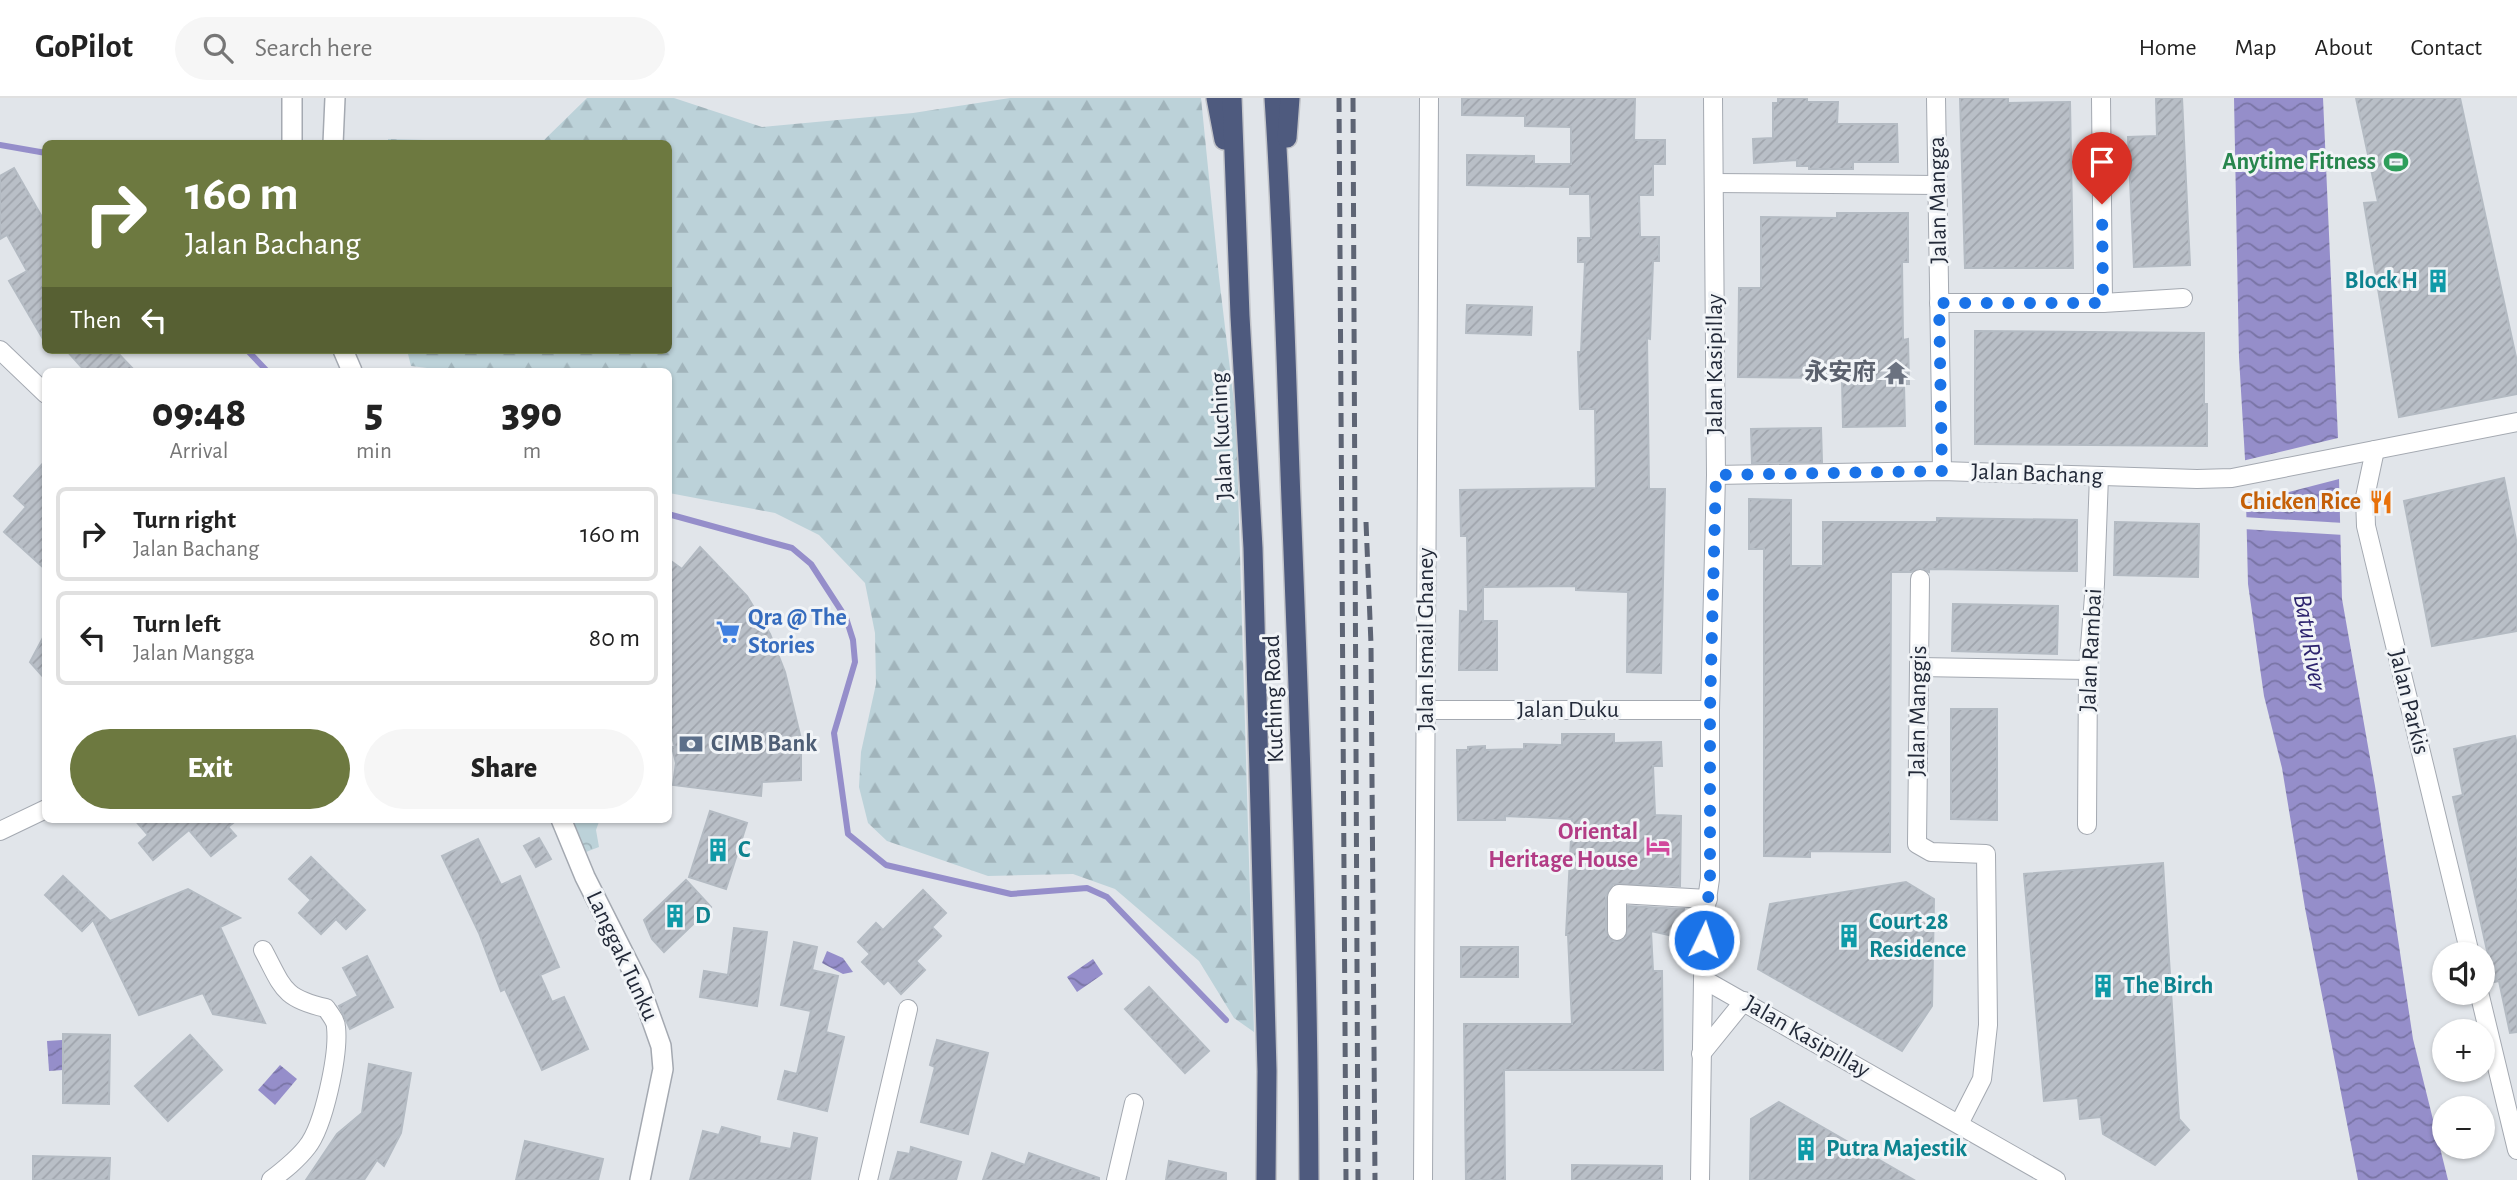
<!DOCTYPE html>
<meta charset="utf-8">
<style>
:root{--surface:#fff;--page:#f6f6f6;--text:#222;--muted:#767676;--line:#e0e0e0;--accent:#6d7940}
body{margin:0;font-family:"Alegreya Sans","Noto Sans SC",sans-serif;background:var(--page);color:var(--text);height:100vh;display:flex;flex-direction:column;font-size:26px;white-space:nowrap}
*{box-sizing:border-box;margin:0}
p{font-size:23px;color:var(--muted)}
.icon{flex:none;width:38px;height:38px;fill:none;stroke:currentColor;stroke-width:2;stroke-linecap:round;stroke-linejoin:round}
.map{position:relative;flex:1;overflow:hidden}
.panel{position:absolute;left:42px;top:270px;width:630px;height:455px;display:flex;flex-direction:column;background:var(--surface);border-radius:10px;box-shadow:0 2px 5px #0004}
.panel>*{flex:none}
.hud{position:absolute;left:42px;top:42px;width:630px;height:214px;border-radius:10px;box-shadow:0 2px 5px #0004;background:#6d7940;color:#fff;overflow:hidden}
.fabs{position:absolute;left:2432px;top:844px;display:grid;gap:14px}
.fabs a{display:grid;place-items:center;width:63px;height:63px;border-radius:50%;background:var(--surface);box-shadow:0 2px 5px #0004;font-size:35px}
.pin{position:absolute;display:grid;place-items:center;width:60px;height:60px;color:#fff;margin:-72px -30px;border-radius:50% 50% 50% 0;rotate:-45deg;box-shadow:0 0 7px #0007}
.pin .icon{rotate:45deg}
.me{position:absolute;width:77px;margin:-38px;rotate:4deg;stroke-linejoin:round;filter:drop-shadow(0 0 5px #0008)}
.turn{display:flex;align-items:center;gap:24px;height:147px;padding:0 28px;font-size:32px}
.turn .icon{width:91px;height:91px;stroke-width:2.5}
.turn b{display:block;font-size:49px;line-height:60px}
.then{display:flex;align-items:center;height:66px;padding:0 28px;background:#0003;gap:14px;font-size:26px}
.eta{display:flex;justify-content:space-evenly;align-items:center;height:119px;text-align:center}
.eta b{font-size:42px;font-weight:800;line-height:49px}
.action{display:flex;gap:14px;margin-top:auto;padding:14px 28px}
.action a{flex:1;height:80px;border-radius:42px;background:var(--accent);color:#fff;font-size:28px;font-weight:800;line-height:80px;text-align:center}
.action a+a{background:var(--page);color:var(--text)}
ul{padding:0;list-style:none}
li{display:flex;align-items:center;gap:21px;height:94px;margin:0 14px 10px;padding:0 14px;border:4px solid var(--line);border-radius:10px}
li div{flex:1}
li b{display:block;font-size:26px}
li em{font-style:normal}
header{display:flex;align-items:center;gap:42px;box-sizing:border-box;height:98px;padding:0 35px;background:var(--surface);border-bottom:2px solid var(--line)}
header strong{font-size:33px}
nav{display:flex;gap:38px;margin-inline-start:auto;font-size:24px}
.search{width:490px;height:63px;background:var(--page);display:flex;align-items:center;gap:18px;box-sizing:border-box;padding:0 24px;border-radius:38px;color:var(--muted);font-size:26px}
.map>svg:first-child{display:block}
</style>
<header>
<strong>GoPilot</strong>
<div class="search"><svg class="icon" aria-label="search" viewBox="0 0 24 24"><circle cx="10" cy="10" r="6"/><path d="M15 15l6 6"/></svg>Search here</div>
<nav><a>Home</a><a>Map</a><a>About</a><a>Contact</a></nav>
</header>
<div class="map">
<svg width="2517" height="1082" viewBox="0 0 2517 1082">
<defs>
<pattern id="forest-firs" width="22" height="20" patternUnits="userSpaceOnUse" patternTransform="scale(1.75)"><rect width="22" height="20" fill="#bcd2d9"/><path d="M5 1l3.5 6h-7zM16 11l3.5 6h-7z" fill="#a1b4bb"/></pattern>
<pattern id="park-crowns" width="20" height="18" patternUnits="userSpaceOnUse" patternTransform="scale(1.75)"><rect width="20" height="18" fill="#bcd2d9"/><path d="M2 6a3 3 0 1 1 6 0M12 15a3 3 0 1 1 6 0" fill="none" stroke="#a1b4bb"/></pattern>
<pattern id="water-waves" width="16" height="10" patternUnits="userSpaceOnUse" patternTransform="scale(1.75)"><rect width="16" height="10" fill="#958eca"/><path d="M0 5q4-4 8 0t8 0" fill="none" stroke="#7974a5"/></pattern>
<pattern id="building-hatch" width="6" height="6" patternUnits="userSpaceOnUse" patternTransform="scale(1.75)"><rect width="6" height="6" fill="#b9bfc7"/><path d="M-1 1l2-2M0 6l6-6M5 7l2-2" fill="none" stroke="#9fa4ac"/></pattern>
</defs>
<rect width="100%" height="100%" fill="#e1e5ea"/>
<!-- forest -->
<polygon fill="url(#forest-firs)" points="587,0 674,0 762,29 913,15 1010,0 1201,0 1219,179 1236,321 1254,934 1234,920 1199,863 1115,791 1073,776 988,778 887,743 868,725 859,689 861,654 876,586 875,535 865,485 819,437 775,415 669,395 668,273 451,273 411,268 407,252 668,252 668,46 388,46 388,41 541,45"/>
<!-- park -->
<polygon fill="url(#park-crowns)" points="570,721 600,721 596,732 599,749 586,754"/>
<!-- water -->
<g fill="url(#water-waves)">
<polygon points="2234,0 2323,0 2338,340 2342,501 2375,688 2413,941 2448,1082 2358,1082 2305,810 2282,670 2264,598 2248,486 2245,361 2239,259"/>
<polygon points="827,853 843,860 853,874 843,876 822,865"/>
<polygon points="1093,861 1103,876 1077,894 1067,879"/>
<polygon points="62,942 63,972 49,973 47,943"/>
<polygon points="280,967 297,981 275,1007 258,992"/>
</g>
<!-- pier -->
<g fill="#e1e5ea">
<polygon points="2342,339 2343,380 2243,406 2242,363"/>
<polygon points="2243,419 2344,425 2344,437 2243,431"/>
</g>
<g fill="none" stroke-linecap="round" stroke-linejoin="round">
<!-- stream -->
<g stroke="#958eca" stroke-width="6">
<polyline points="0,47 46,55"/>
<polyline points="247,252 267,273"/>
<polyline points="668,416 792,450 811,466 846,520 853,542 855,564 834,635 848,736 886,767 1011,796 1087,790 1107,799 1226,922"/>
</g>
</g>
<!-- building -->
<g fill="url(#building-hatch)" stroke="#b4bbc3" stroke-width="2">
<polygon points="1462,0 1635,0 1634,42 1665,42 1665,66 1653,66 1653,97 1639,97 1640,139 1659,139 1659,163 1653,163 1650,241 1647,240 1649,391 1665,391 1661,575 1627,574 1628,494 1576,492 1576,488 1483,489 1483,523 1497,523 1497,572 1459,572 1460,513 1468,514 1467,438 1461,438 1460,392 1596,390 1595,311 1580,311 1578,254 1581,254 1585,164 1578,164 1578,140 1591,140 1590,96 1570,96 1570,89 1467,87 1467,57 1534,58 1534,66 1571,66 1571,29 1525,28 1525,18 1462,17"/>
<polygon points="1778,0 1807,0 1807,4 1838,4 1837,26 1897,26 1898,64 1853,64 1853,71 1809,71 1809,68 1797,68 1797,62 1754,65 1753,41 1773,40 1773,5 1778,5"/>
<polygon points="1960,0 2008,0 2008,5 2070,4 2073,170 1965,170"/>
<polygon points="2156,0 2182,0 2190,167 2134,169 2128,39 2157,38"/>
<polygon points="2356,0 2460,0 2517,264 2517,296 2399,319 2364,105 2378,104"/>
<polygon points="14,70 46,126 46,246 9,183 27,173 7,137 0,141 0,78"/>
<polygon points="1837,115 1908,115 1908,164 1902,164 1903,242 1908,241 1909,286 1904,286 1905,328 1843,329 1842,280 1738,279 1739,190 1761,190 1761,119 1837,120"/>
<polygon points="1467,207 1532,209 1531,237 1466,235"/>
<polygon points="1975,233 2204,235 2204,306 2207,306 2207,348 1975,346"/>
<polygon points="66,252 115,252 135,273 85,273"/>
<polygon points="1821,330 1822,364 1752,365 1751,331"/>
<polygon points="46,362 46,472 4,434 26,409 14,398"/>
<polygon points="2504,380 2517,447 2517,533 2432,548 2404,403"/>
<polygon points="1749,401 1791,402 1791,468 1823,468 1823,424 1937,424 1937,420 2077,422 2077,473 1929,471 1929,474 1919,470 1911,474 1891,474 1890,754 1810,753 1810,759 1764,758 1764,451 1749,451"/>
<polygon points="2115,424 2199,426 2198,479 2114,477"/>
<polygon points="700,449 747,498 770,536 785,574 801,641 801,682 762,684 761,698 673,687 676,665 672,649 675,649 668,626 668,461 682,471"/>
<polygon points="1953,506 2058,508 2057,556 1952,553"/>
<polygon points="46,534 46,582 30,564"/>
<polygon points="1951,611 1997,611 1997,722 1951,721"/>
<polygon points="1562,636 1614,636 1614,645 1661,644 1662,668 1653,668 1655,717 1681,718 1680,788 1613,786 1606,798 1606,833 1612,843 1622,843 1626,839 1628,808 1684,811 1678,839 1651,833 1653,873 1662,873 1663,972 1504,972 1505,1082 1466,1082 1464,926 1572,926 1568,837 1566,837 1572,721 1505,718 1505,722 1458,722 1457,652 1468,652 1468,649 1485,648 1485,652 1524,651 1524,646 1562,647"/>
<polygon points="2515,638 2517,647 2517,934 2510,935 2499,883 2494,884 2453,699 2463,697 2454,651"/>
<polygon points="710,713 747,725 726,791 689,779"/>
<polygon points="134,721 238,721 228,729 236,738 211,758 189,732 153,762 139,745 148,737"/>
<polygon points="539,740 551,761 536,769 524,748"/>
<polygon points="478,741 501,787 520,778 559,869 540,877 552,904 564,899 588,951 542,972 505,891 501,893 479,835 442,758"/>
<polygon points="311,759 365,812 346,831 336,821 321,836 299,815 311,802 289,781"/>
<polygon points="2163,765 2179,1021 2189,1032 2155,1067 2103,1036 2101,1019 2080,1021 2078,1000 2044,1003 2024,776"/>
<polygon points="63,778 110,823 188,791 240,820 220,829 265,925 213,916 203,895 139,917 93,822 82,833 45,797"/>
<polygon points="686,782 711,809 664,854 652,841 644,822"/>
<polygon points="1906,784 1934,801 1932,908 1902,953 1758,871 1770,806"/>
<polygon points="923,792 946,815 932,829 941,838 916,863 925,872 901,896 888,882 884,886 862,864 870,856 858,844 876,825 883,832"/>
<polygon points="734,830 767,834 757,908 700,899 704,873 728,877"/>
<polygon points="794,844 817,849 812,872 838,878 826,934 844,939 827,1013 778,1001 785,973 797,976 811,913 781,907"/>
<rect x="1461" y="849" width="57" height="30"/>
<polygon points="367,858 393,909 350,931 339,908 358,898 343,870"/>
<polygon points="1149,889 1209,953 1185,975 1125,911"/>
<polygon points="63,936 110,937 109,1006 63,1005"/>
<polygon points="190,937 222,972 168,1023 135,988"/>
<polygon points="937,942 988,955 968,1036 921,1024 935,969 930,967"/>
<polygon points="369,966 411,975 401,1035 384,1068 377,1062 364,1082 306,1082 337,1036 362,1015"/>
<polygon points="1779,1004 1914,1082 1750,1082 1751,1021"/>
<polygon points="722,1029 760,1039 759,1045 791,1051 794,1035 817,1040 810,1082 690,1082 703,1033 719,1037"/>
<polygon points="525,1043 603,1061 598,1082 516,1082"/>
<polygon points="911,1049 961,1064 956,1082 890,1082 898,1054 910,1056"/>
<polygon points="992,1055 1025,1067 1029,1055 1099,1080 1099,1082 983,1082"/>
<polygon points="33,1058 110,1060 109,1082 33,1082"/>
<polygon points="1169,1063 1226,1075 1226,1082 1166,1082"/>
<polygon points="1572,1067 1662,1068 1662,1082 1572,1082"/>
</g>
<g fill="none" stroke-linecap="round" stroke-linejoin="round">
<!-- minor casing -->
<g stroke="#a4a9b1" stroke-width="20">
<g id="minor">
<polyline points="1713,0 1716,377 1710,612 1710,781 1704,822 1703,881 2056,1082"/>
<polyline points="1936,0 1942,373"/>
<polyline points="2101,0 2103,205"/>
<polyline points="1714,85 1937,87"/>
<polyline points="1939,205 2103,205 2183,200"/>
<polyline points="0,252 46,296"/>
<polyline points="2375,352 2365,399 2366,428 2470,856"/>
<polyline points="1716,377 1942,373 2197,381 2232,380 2517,324"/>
<polyline points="1920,481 1917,746 1931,754 1986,756 1988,927 1982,981 1959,1026"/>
<polyline points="1919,569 2088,572"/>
<polyline points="1425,612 1710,612"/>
<polyline points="2087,727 2088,572 2095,486 2099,378"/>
<polyline points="0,733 46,711"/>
<polyline points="1617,833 1617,799 1619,796 1708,801"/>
<path d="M263,852C283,889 282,900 326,910C330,916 336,923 336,929C339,956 324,1028 307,1049C297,1062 284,1072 271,1082"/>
<polyline points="2479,894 2517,1052"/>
<polyline points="1701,956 1744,903"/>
<polyline points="868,1082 908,911"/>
<polyline points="1116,1082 1134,1005"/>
<polyline points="1423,1082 1429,0"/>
<polyline points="1700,1082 1703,881"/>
</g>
</g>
<!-- tertiary casing -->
<g stroke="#a4a9b1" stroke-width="22">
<g id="tertiary">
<polyline points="292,0 292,46"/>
<polyline points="333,46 335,0"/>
<polyline points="343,252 352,273"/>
<polyline points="561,721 585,779 639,886 661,948 663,971 640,1082"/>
</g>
</g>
<!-- trunk casing -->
<g stroke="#c1c3c8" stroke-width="22">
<g id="trunk">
<polyline points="1216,0 1224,42"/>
<polyline points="1232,0 1240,218 1253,450 1267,973 1266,1082"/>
<path d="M1274,0C1283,134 1286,268 1291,402C1300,629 1308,855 1309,1082"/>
<polyline points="1287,40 1290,0"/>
</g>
</g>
<!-- minor -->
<use href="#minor" stroke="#fff" stroke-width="18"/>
<!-- tertiary -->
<use href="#tertiary" stroke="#fff" stroke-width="19"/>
<!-- trunk -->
<use href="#trunk" stroke="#4e5a7e" stroke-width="19"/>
<!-- rail -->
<g stroke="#5d6474" stroke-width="5" stroke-dasharray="14 7" stroke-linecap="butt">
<polyline points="1339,0 1346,1082"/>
<polyline points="1353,0 1358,1082"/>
<polyline points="1366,424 1371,546 1375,1082"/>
</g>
</g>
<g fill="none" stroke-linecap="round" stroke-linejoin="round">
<!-- route -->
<polyline stroke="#1a73e8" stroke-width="12" stroke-dasharray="0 21.6" points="1704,842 1710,782 1710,612 1716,377 1942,373 1939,205 2103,205 2102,106"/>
</g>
<!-- icons -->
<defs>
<g id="stadium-bare" transform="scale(1.89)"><path d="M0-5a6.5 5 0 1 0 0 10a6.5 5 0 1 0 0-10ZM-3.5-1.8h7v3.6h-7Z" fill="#2e9e5b" stroke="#f1f4f7" stroke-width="2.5" paint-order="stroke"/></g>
<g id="building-bare" transform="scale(1.89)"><path d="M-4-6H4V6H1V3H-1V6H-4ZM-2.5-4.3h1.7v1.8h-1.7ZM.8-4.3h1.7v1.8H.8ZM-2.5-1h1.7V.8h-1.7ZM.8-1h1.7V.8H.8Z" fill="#0f9aa8" stroke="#f1f4f7" stroke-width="2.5" paint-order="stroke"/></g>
<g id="temple-bare" transform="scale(1.89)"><path d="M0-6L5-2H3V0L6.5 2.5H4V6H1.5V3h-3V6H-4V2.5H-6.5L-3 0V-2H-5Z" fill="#6b7280" stroke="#f1f4f7" stroke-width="2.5" paint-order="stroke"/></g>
<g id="restaurant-bare" transform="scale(1.89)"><path d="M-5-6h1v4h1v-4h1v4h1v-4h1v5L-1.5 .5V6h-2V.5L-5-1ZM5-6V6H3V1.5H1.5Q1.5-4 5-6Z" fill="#e8710a" stroke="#f1f4f7" stroke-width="2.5" paint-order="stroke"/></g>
<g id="supermarket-bare" transform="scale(1.89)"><path d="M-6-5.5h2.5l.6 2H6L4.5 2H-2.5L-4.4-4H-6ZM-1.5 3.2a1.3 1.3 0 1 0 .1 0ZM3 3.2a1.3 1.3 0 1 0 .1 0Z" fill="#3f7fe0" stroke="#f1f4f7" stroke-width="2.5" paint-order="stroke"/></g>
<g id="bank-bare" transform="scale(1.89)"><path d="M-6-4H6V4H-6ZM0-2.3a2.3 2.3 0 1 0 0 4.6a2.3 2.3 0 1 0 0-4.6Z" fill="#5c6f8a" stroke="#f1f4f7" stroke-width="2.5" paint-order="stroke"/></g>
<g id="hotel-bare" transform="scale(1.89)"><path d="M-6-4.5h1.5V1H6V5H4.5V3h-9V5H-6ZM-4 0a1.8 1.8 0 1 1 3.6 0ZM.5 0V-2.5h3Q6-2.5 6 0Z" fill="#d1479c" stroke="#f1f4f7" stroke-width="2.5" paint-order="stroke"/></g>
</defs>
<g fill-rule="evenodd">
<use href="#stadium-bare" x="2396" y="64"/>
<use href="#building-bare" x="2438" y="183"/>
<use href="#temple-bare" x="1896" y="275"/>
<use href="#restaurant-bare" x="2381" y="404"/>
<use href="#supermarket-bare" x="728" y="534"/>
<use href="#bank-bare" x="691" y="646"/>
<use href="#hotel-bare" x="1658" y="748"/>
<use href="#building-bare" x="718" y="752"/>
<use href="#building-bare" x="675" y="818"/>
<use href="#building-bare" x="1849" y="838"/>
<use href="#building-bare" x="2103" y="888"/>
<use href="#building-bare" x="1806" y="1051"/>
</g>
<g text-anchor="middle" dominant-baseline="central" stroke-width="6" stroke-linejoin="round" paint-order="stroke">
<!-- leisure labels -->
<g font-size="24" font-weight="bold" fill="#27864d" stroke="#f1f4f7" text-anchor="end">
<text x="2376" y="64">Anytime Fitness</text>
</g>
<!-- street labels -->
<g font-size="24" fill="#232a39" stroke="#f1f4f7">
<text transform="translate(1938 102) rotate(-91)">Jalan Mangga</text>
<text transform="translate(1715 266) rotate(-90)">Jalan Kasipillay</text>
<text transform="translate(1222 338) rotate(-93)">Jalan Kuching</text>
<text transform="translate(2037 376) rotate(2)">Jalan Bachang</text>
<text transform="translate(1426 541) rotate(-90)">Jalan Ismail Ghaney</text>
<text transform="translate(2091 552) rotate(-87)">Jalan Rambai</text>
<text transform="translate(1274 601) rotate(-92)">Kuching Road</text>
<text transform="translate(2409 604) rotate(76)">Jalan Parkis</text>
<text x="1568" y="612">Jalan Duku</text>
<text transform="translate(1918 613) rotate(-89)">Jalan Manggis</text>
<text transform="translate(622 858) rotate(65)">Langgak Tunku</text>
<text transform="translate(1807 939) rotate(30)">Jalan Kasipillay</text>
</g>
<!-- culture labels -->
<g font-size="24" font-weight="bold" fill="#0d838f" stroke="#f1f4f7" text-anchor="start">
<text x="2418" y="183" text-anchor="end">Block H</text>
<text x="738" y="752">C</text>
<text x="695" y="818">D</text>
<text x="1869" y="824">Court 28<tspan x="1869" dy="28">Residence</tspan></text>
<text x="2123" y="888">The Birch</text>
<text x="1826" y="1051">Putra Majestik</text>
</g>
<!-- worship labels -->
<g font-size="24" font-weight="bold" fill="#5b616d" stroke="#f1f4f7" text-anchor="end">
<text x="1876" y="275">永安府</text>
</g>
<!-- food labels -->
<g font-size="24" font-weight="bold" fill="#c56008" stroke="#f1f4f7" text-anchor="end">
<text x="2361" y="404">Chicken Rice</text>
</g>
<!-- shop labels -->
<g font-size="24" font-weight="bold" fill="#366cbe" stroke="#f1f4f7" text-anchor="start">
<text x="748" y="520">Qra @ The<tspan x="748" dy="28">Stories</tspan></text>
</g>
<!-- service labels -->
<g font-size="24" font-weight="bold" fill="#4e5e75" stroke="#f1f4f7" text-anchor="start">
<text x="711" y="646">CIMB Bank</text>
</g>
<!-- hotel labels -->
<g font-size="24" font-weight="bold" fill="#b23c85" stroke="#f1f4f7" text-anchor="end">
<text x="1638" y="734">Oriental<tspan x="1638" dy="28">Heritage House</tspan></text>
</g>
<!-- water labels -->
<g font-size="26" font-style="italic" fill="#2d246e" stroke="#f1f4f7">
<text transform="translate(2310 544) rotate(80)">Batu River</text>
</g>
</g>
</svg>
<div class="fabs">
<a><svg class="icon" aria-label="sound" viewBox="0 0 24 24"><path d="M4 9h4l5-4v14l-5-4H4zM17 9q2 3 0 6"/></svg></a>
<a>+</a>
<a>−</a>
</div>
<div class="pin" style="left:2102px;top:106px;background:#d93025"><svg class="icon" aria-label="arrive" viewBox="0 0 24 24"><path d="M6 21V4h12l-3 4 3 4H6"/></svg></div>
<svg class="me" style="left:1704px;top:842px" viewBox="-20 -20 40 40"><circle r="17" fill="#1a73e8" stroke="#fff" stroke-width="3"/><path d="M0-11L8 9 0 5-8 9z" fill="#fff"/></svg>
<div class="hud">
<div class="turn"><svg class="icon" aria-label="right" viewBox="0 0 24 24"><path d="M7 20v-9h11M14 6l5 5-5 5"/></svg><div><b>160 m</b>Jalan Bachang</div></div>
<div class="then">Then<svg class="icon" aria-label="left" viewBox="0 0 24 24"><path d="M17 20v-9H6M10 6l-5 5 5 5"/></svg></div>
</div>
<section class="panel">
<div class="eta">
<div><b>09:48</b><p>Arrival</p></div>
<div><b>5</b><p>min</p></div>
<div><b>390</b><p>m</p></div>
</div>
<ul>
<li><svg class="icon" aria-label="right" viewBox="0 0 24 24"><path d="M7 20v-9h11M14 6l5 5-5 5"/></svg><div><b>Turn right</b><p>Jalan Bachang</p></div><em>160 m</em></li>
<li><svg class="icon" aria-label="left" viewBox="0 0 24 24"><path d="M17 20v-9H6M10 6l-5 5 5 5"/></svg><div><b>Turn left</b><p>Jalan Mangga</p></div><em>80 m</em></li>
</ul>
<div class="action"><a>Exit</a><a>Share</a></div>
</section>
</div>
